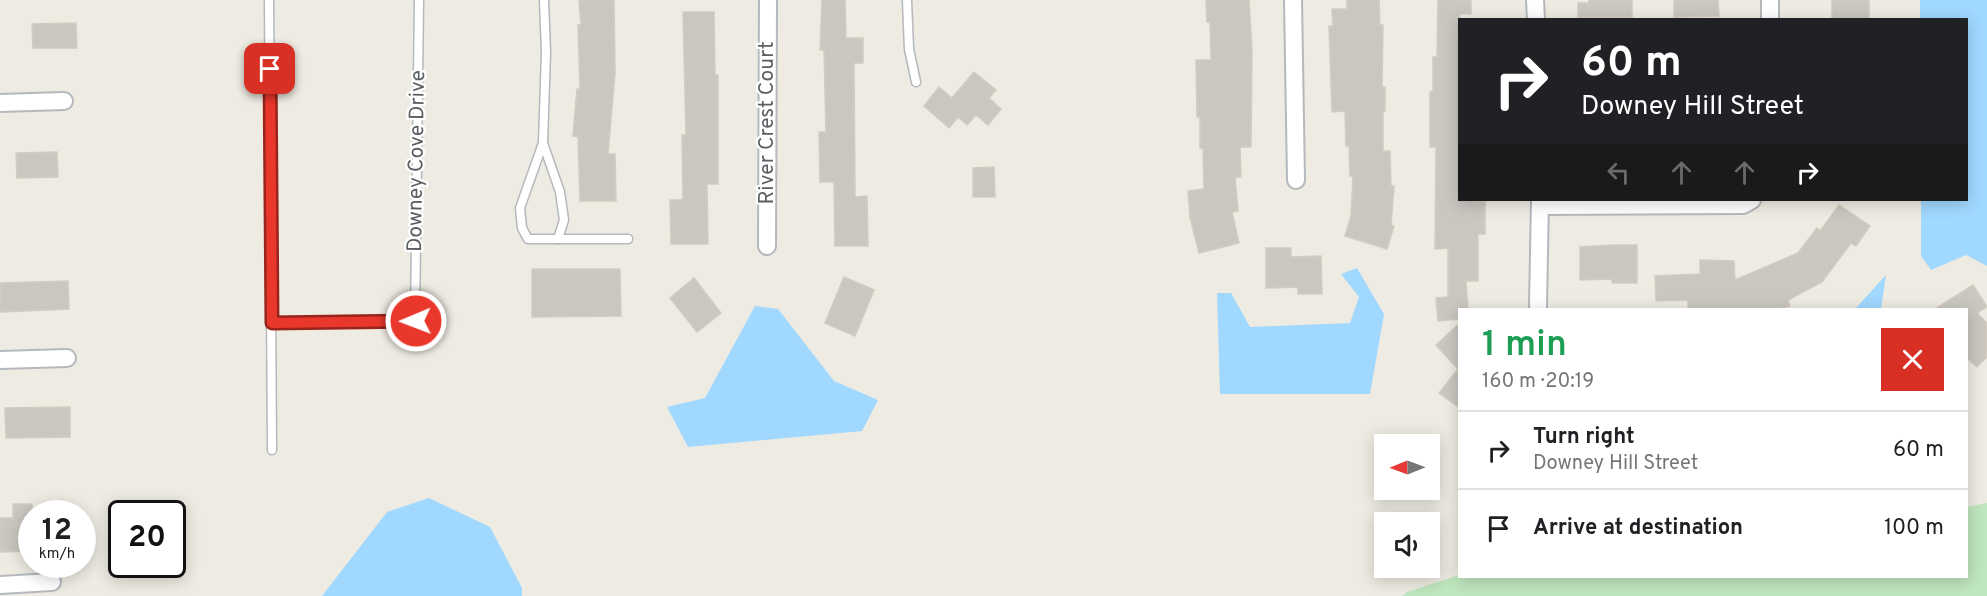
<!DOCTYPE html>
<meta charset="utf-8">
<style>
:root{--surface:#fff;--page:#f2f2f2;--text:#202124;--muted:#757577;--line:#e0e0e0}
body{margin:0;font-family:Overpass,sans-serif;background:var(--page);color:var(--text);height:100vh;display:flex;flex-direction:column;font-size:22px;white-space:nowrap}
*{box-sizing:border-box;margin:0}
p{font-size:20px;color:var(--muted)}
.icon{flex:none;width:33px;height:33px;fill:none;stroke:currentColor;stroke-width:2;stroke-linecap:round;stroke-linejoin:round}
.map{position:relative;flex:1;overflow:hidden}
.sheet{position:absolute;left:1458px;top:308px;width:510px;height:270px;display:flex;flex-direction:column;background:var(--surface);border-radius:0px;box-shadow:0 3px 15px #0003}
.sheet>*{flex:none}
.banner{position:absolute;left:1458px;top:18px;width:510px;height:183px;border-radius:0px;box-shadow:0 3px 15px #0003;background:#202124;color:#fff;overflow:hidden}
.needle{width:39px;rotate:269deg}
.fabs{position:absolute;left:1374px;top:434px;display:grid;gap:12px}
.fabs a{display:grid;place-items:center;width:66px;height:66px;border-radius:0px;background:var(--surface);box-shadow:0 3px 15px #0003;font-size:30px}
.speed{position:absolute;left:18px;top:500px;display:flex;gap:12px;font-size:30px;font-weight:700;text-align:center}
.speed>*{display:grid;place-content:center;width:78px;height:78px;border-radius:50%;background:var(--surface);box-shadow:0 3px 15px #0003;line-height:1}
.speed small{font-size:15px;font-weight:400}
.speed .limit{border:3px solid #111;border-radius:9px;background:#fff;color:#111}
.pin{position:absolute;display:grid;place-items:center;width:51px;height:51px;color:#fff;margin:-26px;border-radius:12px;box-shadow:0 3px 9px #0006}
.me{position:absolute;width:66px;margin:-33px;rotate:269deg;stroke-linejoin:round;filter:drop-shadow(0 0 4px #0008)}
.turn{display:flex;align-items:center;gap:21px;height:126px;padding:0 24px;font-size:27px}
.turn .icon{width:78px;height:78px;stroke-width:2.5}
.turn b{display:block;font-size:42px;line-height:51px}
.lanes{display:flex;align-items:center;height:57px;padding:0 24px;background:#0003;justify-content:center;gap:30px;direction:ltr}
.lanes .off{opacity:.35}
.round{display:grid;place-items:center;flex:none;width:63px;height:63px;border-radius:0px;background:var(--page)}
.overview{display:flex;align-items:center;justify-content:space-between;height:102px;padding:0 24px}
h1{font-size:36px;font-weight:600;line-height:45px;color:#1e9e55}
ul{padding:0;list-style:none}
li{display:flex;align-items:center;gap:18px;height:78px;padding:0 24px;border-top:2px solid var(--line)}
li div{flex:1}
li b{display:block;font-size:22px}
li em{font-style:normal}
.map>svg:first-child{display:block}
</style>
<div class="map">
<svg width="1987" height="596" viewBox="0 0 1987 596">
<rect width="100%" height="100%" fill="#eeebe2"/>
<!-- green -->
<polygon fill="#bfe6be" points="1987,503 1987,596 1402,596 1407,592 1459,575 1966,576 1967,507"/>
<!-- water -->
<g fill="#a1d8ff">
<polygon points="1920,0 1987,0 1987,266 1966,255 1931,270 1921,256 1921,200 1966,200 1966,20 1920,19"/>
<polygon points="1357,268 1384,314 1370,394 1220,394 1217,293 1231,293 1250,327 1350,323 1359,297 1341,274"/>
<polygon points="1886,275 1881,309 1855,309"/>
<polygon points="755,306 778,309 834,381 878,400 862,431 688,447 667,407 705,398"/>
<polygon points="429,498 490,527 522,588 522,596 322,596 387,512"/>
</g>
<!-- building -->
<g fill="#cac7c1" stroke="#d2ccc0" stroke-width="1.5">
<polygon points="579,0 614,0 615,73 608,154 615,154 616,201 580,201 578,137 573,136 577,89 580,89 578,25 581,25"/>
<polygon points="822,0 845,0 846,38 863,38 863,63 854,63 855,197 867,196 868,246 835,246 834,182 820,182 819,132 826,132 824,50 820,50"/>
<polygon points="1206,0 1249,0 1252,51 1251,147 1240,147 1241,177 1235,177 1238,211 1232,212 1239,243 1199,253 1190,217 1188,191 1204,189 1203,148 1200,148 1200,117 1197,117 1196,60 1211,60 1210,22 1207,22"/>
<polygon points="1347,0 1379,0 1380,25 1383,25 1382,87 1385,87 1385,111 1383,111 1383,151 1390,151 1391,186 1394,186 1391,225 1394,226 1387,249 1345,236 1351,216 1353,176 1350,176 1349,146 1346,146 1345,111 1332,112 1329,26 1333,26 1332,9 1347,9"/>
<polygon points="1438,0 1471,0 1471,14 1460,14 1460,200 1485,202 1485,234 1478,234 1478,281 1466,281 1468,309 1460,309 1460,319 1438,321 1436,298 1448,297 1448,248 1435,249 1436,147 1430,147 1430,92 1433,91 1433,57 1437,57"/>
<polygon points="1589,0 1632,0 1632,17 1578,17 1578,3 1589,3"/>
<polygon points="1674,0 1718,0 1719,16 1674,17"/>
<rect x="1832" y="0" width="37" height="19"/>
<polygon points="683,12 714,12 715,75 718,75 718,184 707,184 708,244 671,244 670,200 683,200 682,135 686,135"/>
<polygon points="76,23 77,48 33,48 32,24"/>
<polygon points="974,72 996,90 989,98 1001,109 988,125 976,115 967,125 958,117 949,128 924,106 939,87 952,98"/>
<polygon points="57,152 58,177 17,178 16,153"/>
<polygon points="994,167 995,197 973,197 973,168"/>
<polygon points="1839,205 1870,226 1856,246 1851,243 1822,282 1788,300 1790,306 1781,309 1688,309 1688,300 1656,301 1655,276 1700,274 1700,260 1734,261 1735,280 1798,253 1817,228 1820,231"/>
<polygon points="1612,245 1637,245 1637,283 1612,283 1612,279 1580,280 1580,247"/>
<polygon points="1266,248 1291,248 1291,257 1321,256 1322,294 1298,294 1298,287 1266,288"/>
<polygon points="532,269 620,269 621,316 532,317"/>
<polygon points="844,277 874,290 855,336 825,323"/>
<polygon points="694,278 721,313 697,332 670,298"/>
<polygon points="68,281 69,309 0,312 0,283"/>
<polygon points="1973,285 1987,307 1977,313 1987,323 1987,357 1977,367 1966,357 1966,309 1935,309"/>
<polygon points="1460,323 1460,408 1439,393 1458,369 1436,345"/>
<polygon points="70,407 70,437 6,438 5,408"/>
<polygon points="13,504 32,504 32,551 0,552 0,518 13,518"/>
</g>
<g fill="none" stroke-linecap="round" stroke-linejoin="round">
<!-- service casing -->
<g stroke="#b5b8bd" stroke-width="11">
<g id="service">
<polyline points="269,0 272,450"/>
<polyline points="544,0 546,52 543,143 520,208 522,228 528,239 628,239"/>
<polyline points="907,0 909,49 916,82"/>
<polyline points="543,143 560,192 564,220 558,239"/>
<polyline points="272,323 415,321 419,0"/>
</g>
</g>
<!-- minor casing -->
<g stroke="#b5b8bd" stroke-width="20">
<g id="minor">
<polyline points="1293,0 1296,180"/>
<polyline points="1535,0 1536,20"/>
<polyline points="1770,0 1770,20"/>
<polyline points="0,103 64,101"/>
<polyline points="1540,206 1743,205 1752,200"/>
<polyline points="767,246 768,0"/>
<polyline points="1538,306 1540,200"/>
<polyline points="0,360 67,358"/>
<polyline points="0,585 52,582"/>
</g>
</g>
<!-- service -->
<use href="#service" stroke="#fff" stroke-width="8"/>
<!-- minor -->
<use href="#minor" stroke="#fff" stroke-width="16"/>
</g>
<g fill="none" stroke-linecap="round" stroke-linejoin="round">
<!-- route casing -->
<g stroke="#98241c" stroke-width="15">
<polyline id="route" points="270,69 272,323 416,321"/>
</g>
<!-- route -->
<use href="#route" stroke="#ea372b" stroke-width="10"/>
</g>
<g text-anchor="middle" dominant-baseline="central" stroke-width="4.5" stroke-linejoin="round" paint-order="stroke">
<!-- street labels -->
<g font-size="21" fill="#5b5f63" stroke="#fff">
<text transform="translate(767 123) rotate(-90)">River Crest Court</text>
<text transform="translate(417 161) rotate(-89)">Downey Cove Drive</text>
</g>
</g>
</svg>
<div class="fabs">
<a><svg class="needle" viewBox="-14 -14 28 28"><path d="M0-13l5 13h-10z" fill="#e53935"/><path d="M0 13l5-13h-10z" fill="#757577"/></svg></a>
<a><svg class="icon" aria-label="sound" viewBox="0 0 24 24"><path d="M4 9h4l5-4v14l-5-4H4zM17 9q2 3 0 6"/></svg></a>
</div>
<div class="speed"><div>12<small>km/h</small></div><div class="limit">20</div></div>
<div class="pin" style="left:270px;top:69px;background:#d93025"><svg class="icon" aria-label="arrive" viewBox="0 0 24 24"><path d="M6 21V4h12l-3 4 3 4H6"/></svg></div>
<svg class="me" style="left:416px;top:321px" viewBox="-20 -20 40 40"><circle r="17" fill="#ea372b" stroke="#fff" stroke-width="3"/><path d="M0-11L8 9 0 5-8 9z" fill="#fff"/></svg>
<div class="banner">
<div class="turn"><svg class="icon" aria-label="right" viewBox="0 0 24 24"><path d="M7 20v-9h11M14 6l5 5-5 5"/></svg><div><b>60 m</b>Downey Hill Street</div></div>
<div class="lanes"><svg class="icon off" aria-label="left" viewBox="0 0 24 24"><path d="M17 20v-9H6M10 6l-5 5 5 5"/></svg><svg class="icon off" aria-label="ahead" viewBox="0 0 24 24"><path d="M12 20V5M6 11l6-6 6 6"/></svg><svg class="icon off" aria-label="ahead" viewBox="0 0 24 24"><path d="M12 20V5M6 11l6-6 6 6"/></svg><svg class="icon" aria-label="right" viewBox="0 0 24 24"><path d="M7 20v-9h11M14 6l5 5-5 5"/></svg></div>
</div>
<section class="sheet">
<div class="overview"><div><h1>1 min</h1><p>160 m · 20:19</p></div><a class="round" style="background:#d93025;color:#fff"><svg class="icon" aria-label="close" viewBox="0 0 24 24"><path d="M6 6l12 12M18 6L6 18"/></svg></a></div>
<ul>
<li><svg class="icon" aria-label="right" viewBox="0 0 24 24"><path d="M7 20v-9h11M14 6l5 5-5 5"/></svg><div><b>Turn right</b><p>Downey Hill Street</p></div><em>60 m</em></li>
<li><svg class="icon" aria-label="arrive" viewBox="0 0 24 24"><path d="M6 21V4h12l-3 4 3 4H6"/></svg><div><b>Arrive at destination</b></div><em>100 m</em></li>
</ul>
</section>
</div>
